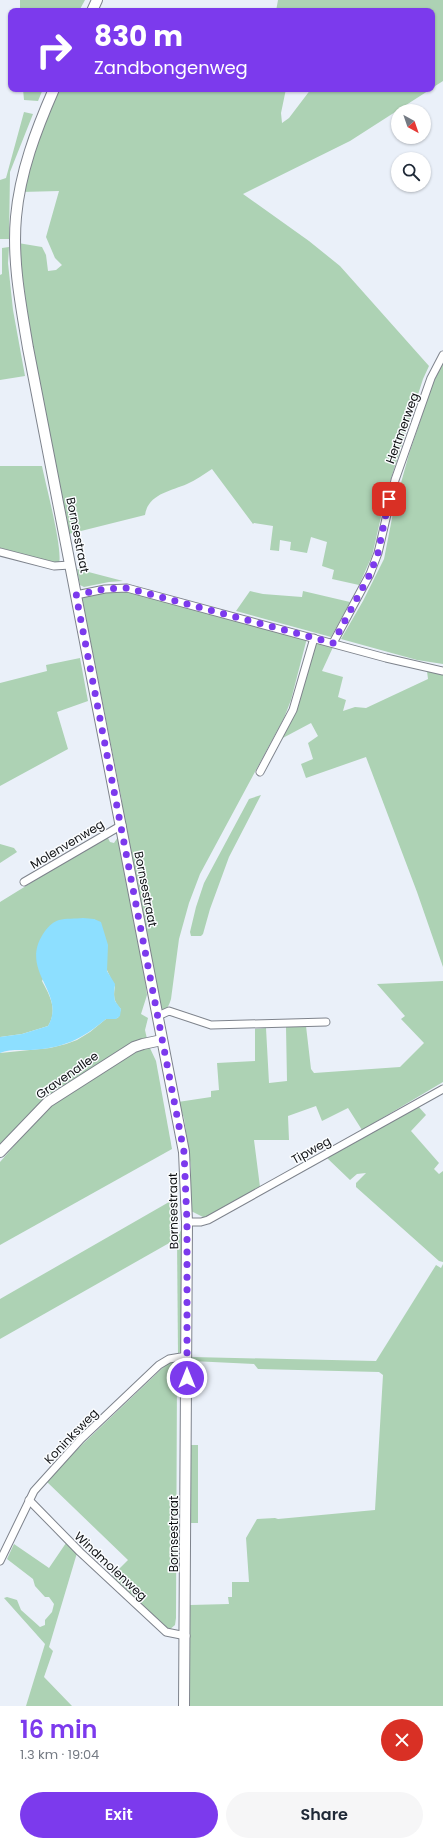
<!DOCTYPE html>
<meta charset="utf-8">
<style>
:root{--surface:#fff;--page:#f6f6f7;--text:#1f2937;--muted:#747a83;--accent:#7c3aed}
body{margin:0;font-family:Poppins,sans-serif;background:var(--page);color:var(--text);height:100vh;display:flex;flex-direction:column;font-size:15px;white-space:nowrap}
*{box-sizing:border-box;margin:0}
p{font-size:13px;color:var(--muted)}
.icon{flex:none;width:22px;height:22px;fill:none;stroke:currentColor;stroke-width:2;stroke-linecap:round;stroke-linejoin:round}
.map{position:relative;height:1706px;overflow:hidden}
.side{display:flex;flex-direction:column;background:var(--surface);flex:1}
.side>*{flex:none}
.top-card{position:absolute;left:8px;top:8px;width:427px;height:84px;border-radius:8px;box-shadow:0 1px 3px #0004;background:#7c3aed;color:#fff;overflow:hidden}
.needle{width:26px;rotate:140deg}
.controls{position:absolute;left:391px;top:104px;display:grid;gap:8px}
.controls a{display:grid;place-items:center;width:40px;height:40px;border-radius:50%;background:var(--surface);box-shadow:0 1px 3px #0004;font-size:20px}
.pin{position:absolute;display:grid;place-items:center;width:34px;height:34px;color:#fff;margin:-17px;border-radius:8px;box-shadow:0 2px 6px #0006}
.me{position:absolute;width:44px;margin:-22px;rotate:0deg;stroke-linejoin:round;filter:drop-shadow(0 0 3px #0008)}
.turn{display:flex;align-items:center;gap:14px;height:84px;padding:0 20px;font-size:18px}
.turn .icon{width:52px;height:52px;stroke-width:2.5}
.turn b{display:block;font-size:28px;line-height:34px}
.round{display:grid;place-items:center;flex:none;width:42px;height:42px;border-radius:21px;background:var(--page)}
.headline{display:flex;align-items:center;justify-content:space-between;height:68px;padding:0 20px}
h1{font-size:24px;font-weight:600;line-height:30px;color:var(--accent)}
.cta{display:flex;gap:8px;margin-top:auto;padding:8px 20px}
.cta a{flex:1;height:46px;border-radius:24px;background:var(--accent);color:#fff;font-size:16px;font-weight:600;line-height:46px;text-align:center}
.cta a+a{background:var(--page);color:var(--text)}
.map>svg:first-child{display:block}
</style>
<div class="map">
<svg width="443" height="1706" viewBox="0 0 443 1706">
<rect width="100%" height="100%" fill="#eaf0f9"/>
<!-- green -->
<g fill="#add2b4">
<polygon points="20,0 85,0 79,11 20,11"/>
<polygon points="278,0 443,0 443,81 432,88 432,11 276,11"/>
<polygon points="23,89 43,89 38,101 24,100"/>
<path d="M59,89H286L281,113L282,123L289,118L311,89H431L350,141L243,194L309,241L340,266L429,366L423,379L387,491L372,556L359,585L332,579L334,570L322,566L327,542L311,537L307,553L290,550L291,542L280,540L279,551L270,550L273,526L254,523L253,524L212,469C204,474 196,480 187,484C171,491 148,494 145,515L69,534L32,347L18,243L42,247L46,255L48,271L56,270L62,265L55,258L46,237L59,191L21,192L31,156Z"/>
<polygon points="24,112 33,114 10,172 9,239 0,239 0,180 6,178"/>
<polygon points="9,247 8,263 13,310 25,376 0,380 0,275 2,274 2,248"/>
<polygon points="443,363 443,664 417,660 341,639 363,601 384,559 394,508 409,454 433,383"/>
<path d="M0,466H42C46,486 63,549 59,564L0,548Z"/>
<polygon points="77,569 123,581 109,582 84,587 80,585"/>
<path d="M118,588L307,638L291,700L284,718L200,874L189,903L179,939L171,999C169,1005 168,1010 161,1010L118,802L122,801L82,598L88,595Z"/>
<polygon points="250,591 263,594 302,597 303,591 350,602 331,637 236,611"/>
<polygon points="316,640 334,645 322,671 343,677 338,697 346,700 343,711 355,707 366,708 428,679 427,671 443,675 443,967 417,892 366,757 306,778 301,764 313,759 308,743 318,736 311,723 279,740"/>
<polygon points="80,658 88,701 57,712 68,749 0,786 0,683 47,671 46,665"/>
<polygon points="261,795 229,857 210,909 203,934 201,936 191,936 190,932 196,907 204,883 249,799"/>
<path d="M120,834L139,929L147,995L141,1014L148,1018L145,1030L147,1039L44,1101L0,1150V1053L50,1048L66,1044L77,1040L90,1032L106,1019L118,1018L121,1009C114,1002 113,996 115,987L106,968L107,945L94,919H72L42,981C50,996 58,1010 48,1026L22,1034L0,1037V902L107,836L110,842L114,843Z"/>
<polygon points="0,844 14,848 17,852 0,863"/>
<polygon points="443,981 443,1082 362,1130 348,1108 322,1121 316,1106 288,1116 289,1140 254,1140 260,1187 205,1218 191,1211 191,1167 184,1118 178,1102 211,1097 211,1091 219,1090 217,1063 255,1061 255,1029 266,1028 269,1083 287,1081 286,1027 306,1026 311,1069 314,1073 400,1067 424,1043 401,1019 405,1016 377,984"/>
<polygon points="149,1046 156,1061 172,1149 0,1245 0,1162 46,1109 136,1050"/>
<polygon points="417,1105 426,1115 411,1131 439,1163 434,1169 439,1174 443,1171 443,1262 439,1261 356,1187 356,1183 366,1173 357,1174 350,1180 326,1157"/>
<polygon points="176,1198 175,1225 171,1235 171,1242 0,1339 0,1299"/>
<polygon points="184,1223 183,1349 178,1354 177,1239"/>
<polygon points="443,1264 443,1706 189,1706 190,1605 229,1604 228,1597 232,1597 232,1582 249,1582 246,1538 257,1519 275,1518 278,1519 375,1510 383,1375 379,1372 258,1369 254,1364 192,1361 192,1357 376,1361 436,1265 441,1268"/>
<polygon points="172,1359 177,1372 176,1618 175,1625 169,1630 112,1576 128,1560 46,1481 65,1461"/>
<polygon points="191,1445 198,1445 198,1523 190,1523"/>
<polygon points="66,1543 77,1553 49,1647 53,1651 44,1677 72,1706 26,1706 45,1644 4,1598 7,1597 17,1600 21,1610 40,1627 45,1625 45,1620 52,1612 54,1604 49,1597 45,1597 35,1586 33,1579 7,1559 14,1544 49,1568"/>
</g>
<!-- water -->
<path fill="#8ddfff" d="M83,918L94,919L101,922L108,945L107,971L115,984L114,994L115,1001L121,1009L120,1016L116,1019H106C81,1040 63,1048 31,1050C21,1050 8,1049 0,1053V1037L22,1034L48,1026C67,993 19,972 43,934C47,928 52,922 59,920C66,918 75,919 83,918Z"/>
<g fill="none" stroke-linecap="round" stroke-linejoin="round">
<!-- street casing -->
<g stroke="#7e838c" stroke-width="9">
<g id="street">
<polyline points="0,552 54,566 70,565"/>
<polyline points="76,595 105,589 127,588 386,658 443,671"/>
<polyline points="333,643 370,574 378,553 395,480 431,378 443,355"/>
<polyline points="260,772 293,710 314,638"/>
<polyline points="24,882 122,825"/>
<polyline points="158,1016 169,1011 211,1025 326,1022"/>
<polyline points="187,1222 201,1222 208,1220 443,1089"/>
<polyline points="29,1500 80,1552 166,1632 186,1636"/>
<polyline points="0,1561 34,1491 81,1439 159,1365 169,1359 187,1356"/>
</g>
</g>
<!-- secondary casing -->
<g stroke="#7e838c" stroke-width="12">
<g id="secondary">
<polyline points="92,11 97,0"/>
<path d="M54,89C36,130 20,172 16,217C12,261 21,306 28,348L184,1152L187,1222L184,1706"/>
<polyline points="0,1152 48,1102 134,1047 143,1044 162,1040"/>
</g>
</g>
<!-- street -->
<use href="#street" stroke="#fff" stroke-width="7"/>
<!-- secondary -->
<use href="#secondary" stroke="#fff" stroke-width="10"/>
</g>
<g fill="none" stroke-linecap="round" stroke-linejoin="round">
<!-- route -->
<polyline stroke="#7c3aed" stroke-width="7" stroke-dasharray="0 12.6" points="187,1378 187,1222 184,1152 76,595 105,589 127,588 333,643 370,574 378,553 389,499"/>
</g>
<g text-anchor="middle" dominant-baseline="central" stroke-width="3" stroke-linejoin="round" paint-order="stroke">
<!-- street labels -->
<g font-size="12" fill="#0e1013" stroke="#fbfdff">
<text transform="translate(402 428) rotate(-70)">Hertmerweg</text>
<text transform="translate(78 535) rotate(79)">Bornsestraat</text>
<text transform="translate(67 844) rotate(-31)">Molenvenweg</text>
<text transform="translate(146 889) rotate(79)">Bornsestraat</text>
<text transform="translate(67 1075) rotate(-35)">Gravenallee</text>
<text transform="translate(311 1150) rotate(-29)">Tipweg</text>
<text transform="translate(173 1211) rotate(-91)">Bornsestraat</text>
<text transform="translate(71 1436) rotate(-46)">Koninksweg</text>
<text transform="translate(173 1534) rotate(-90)">Bornsestraat</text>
<text transform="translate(111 1566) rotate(43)">Windmolenweg</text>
</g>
</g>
</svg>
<div class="controls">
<a><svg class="needle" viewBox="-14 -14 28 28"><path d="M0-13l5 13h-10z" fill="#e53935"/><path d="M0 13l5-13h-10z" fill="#747a83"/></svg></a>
<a><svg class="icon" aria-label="search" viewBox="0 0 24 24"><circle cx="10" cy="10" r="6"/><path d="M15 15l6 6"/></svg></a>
</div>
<div class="pin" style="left:389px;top:499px;background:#d93025"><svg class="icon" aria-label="arrive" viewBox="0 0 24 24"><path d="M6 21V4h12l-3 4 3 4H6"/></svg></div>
<svg class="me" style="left:187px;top:1378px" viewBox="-20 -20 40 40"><circle r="17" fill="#7c3aed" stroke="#fff" stroke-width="3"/><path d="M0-11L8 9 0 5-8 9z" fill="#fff"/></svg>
<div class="top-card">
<div class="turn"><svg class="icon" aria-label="right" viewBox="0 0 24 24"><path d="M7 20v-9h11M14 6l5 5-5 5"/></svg><div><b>830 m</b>Zandbongenweg</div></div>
</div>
</div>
<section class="side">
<div class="headline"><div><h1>16 min</h1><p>1.3 km · 19:04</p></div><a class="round" style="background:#d93025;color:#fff"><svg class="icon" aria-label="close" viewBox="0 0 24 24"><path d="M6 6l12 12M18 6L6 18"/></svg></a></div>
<div class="cta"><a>Exit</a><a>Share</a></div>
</section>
